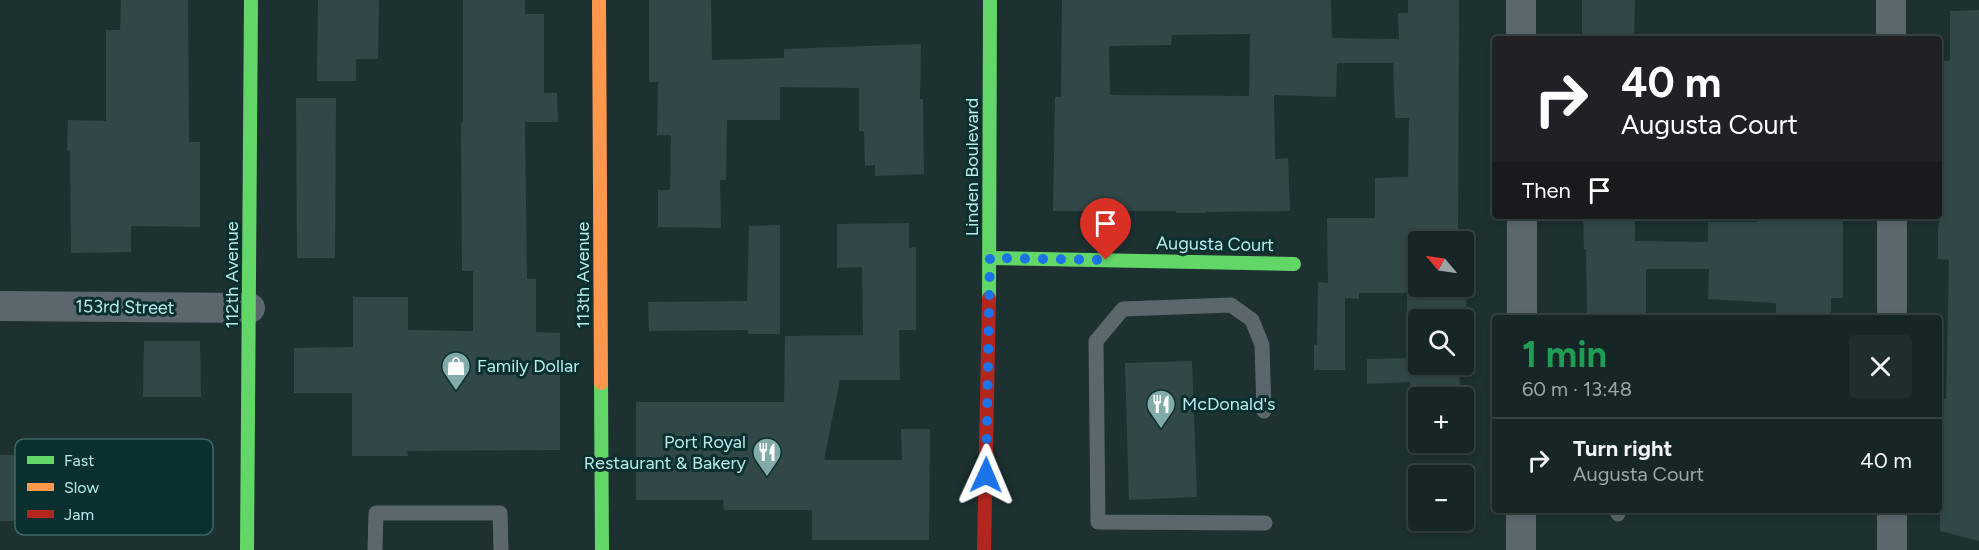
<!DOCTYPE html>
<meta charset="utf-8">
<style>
:root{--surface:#162525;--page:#1f2d2d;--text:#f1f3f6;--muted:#9ea5a7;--line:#354242}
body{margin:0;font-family:Figtree,sans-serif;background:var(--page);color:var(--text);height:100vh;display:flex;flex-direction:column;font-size:22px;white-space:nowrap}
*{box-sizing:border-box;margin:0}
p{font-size:20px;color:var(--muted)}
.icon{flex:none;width:33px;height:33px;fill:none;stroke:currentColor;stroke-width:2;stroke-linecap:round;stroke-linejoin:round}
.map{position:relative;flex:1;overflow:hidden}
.drawer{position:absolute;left:1492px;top:315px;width:450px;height:198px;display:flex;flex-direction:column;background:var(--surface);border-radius:6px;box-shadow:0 3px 9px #0003,0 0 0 2px var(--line)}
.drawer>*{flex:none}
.hud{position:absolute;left:1492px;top:36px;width:450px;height:183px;border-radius:6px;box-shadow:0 3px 9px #0003,0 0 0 2px var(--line);background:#202124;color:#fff;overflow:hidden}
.needle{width:39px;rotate:299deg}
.controls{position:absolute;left:1408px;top:231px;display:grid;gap:12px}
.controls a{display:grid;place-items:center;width:66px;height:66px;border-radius:6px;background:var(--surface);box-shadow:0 3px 9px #0003,0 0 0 2px var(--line);font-size:30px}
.pin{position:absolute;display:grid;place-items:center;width:51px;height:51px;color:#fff;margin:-62px -26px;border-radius:50% 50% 50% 0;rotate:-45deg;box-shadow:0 0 6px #0007}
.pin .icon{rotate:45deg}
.me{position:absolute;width:66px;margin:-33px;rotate:1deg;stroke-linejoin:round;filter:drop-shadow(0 0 4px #0008)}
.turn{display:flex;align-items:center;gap:21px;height:126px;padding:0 30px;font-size:27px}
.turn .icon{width:78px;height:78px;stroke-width:2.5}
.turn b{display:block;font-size:42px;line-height:51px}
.then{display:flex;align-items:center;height:57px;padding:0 30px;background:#0003;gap:12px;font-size:22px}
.round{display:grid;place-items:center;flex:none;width:63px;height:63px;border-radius:6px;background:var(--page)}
.summary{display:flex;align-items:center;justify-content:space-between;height:102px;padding:0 30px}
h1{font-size:36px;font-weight:700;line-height:45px;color:#1e9e55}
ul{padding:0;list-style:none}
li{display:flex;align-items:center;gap:18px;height:84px;padding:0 30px;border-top:2px solid var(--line)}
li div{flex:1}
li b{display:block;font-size:22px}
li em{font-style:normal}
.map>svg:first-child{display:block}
</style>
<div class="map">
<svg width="1979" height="550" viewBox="0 0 1979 550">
<rect width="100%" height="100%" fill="#1d3131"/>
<!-- building -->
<g fill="#324748" fill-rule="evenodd">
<polygon points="121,0 188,0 189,142 200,142 200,227 131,226 131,252 71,253 70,150 67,150 68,120 106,121 106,30 120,30"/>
<polygon points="318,0 379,0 378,59 356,59 356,81 317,81"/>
<polygon points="463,0 525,0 525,14 544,14 544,93 557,93 558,122 525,122 527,279 536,279 536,332 560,333 560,450 407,451 408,456 352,456 352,393 294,393 294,348 353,347 353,297 408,297 408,330 473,331 473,271 462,271 461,123 463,123"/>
<polygon points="649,0 711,0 712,60 784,58 784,49 921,44 920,99 923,99 924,174 875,176 875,165 865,166 864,131 859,131 859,88 780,87 780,120 727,120 726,180 720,180 721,228 658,227 658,190 670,190 671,135 657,135 658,82 649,82"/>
<path d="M1062,0H1331L1332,38L1399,39L1398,13H1408V0H1459L1458,242H1419V286H1464V263H1467L1466,330H1464V320H1419V364H1459L1460,385L1410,386V382L1367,384V359L1407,358V293H1359V299L1345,298V370H1314V345H1317L1318,282L1328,283L1327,218H1375V178L1408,177L1409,118H1395L1393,63H1337L1336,97L1274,95L1275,159L1288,158L1290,211L1206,212V213H1176V211H1053L1055,97H1061ZM1250,34L1249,96L1110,95L1109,46L1171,45L1172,35Z"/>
<polygon points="1582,0 1635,0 1634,39 1582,39"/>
<polygon points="1979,10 1979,541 1940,531 1940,399 1946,399 1949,260 1938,259 1938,228 1940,216 1940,61 1950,61 1950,11"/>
<polygon points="296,98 336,98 335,258 297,258"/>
<polygon points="1583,216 1635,216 1635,241 1708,242 1708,222 1757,222 1757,216 1843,216 1843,298 1831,298 1831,318 1776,318 1776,303 1708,299 1709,269 1646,269 1646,318 1587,318 1586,249 1584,249"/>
<polygon points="909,223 909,248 916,247 916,330 899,330 900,380 840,380 824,460 902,460 901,429 930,429 929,540 812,540 812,510 724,510 723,500 636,500 636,402 784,402 785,336 863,335 862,267 837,268 837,224"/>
<polygon points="780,225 780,334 748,334 748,330 649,331 648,302 747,301 749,226"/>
<polygon points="144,341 200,341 201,397 143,397"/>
<polygon points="1192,361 1197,497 1129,500 1125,363"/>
<polygon points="212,454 212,514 193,514 193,521 0,521 0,455"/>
</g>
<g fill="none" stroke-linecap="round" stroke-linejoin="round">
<!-- lane -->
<g stroke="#5c676d" stroke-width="15">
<polyline points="1264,411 1262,345 1252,320 1231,305 1123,309 1096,341 1098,522 1265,523"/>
<polyline points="1618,514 1619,510"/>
<polyline points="375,550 376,513 500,513 501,550"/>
</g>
<!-- street -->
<g stroke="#5c676d" stroke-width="30">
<polyline points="1891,0 1891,39"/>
<polyline points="1521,39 1521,0"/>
<polyline points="1522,216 1522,318"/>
<polyline points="1892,216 1892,318"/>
<polyline points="0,306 250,308"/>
<polyline points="1521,550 1521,510"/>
<polyline points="1892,550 1892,510"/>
</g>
<!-- fast -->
<g stroke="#63d668" stroke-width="14">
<polyline points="990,258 1294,264"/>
<polyline points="989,298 990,0"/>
<polyline points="601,383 602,550"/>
<polyline points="247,550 251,0"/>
</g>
<!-- slow -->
<polyline stroke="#ff974d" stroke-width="14" points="599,0 601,383"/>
<!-- jam -->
<polyline stroke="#b3261e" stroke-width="14" points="984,550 989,298"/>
</g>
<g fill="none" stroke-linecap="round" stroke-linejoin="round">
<!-- route -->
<polyline stroke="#1a73e8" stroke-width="10" stroke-dasharray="0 18" points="986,475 990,258 1106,260"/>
</g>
<!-- icons -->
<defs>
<g id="shop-pin" transform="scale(1.5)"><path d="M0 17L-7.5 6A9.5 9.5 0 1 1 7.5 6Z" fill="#82aaa9" stroke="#0a2f2f"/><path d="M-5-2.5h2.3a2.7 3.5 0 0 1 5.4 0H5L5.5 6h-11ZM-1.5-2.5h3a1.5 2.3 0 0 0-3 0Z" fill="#fff"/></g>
<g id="restaurant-pin" transform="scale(1.5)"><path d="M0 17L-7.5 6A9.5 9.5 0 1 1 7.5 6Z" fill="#82aaa9" stroke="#0a2f2f"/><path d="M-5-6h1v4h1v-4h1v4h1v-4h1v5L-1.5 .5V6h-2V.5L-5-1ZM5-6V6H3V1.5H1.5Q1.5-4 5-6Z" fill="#fff"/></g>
</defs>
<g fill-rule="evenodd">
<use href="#shop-pin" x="456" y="366"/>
<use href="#restaurant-pin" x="1161" y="404"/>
<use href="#restaurant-pin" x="767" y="452"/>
</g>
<g text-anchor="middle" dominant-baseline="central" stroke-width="6" stroke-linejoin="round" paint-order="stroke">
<!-- street labels -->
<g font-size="18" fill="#b8ebe9" stroke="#0a2f2f">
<text transform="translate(972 167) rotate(-90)">Linden Boulevard</text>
<text transform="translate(1215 244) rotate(1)">Augusta Court</text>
<text transform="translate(232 275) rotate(-90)">112th Avenue</text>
<text transform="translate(583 275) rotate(-90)">113th Avenue</text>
<text transform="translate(125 307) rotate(1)">153rd Street</text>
</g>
<!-- poi labels -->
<g font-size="18" fill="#b8ebe9" stroke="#0a2f2f" text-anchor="start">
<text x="477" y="366">Family Dollar</text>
<text x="1182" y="404">McDonald's</text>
<text x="746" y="442" text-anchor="end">Port Royal<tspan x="746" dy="21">Restaurant &amp; Bakery</tspan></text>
</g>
</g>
<!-- legend -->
<rect x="15" y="439" width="198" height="96" rx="9" fill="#0a2f2f" stroke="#3e6767" stroke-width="1.5"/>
<rect x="27" y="456" width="27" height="8" fill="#63d668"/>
<rect x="27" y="483" width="27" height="8" fill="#ff974d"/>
<rect x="27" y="510" width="27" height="8" fill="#b3261e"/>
<g font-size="16" fill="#b8ebe9">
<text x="64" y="466">Fast</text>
<text x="64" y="493">Slow</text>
<text x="64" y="520">Jam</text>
</g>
</svg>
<div class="controls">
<a><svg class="needle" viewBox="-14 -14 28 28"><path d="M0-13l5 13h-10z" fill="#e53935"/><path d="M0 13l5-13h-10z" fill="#9ea5a7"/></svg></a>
<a><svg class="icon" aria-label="search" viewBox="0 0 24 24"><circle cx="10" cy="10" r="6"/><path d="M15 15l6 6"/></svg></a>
<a>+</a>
<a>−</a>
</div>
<div class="pin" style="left:1106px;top:260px;background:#d93025"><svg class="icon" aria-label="arrive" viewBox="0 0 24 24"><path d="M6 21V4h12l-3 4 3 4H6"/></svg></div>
<svg class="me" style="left:986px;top:475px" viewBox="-20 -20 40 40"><path d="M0-17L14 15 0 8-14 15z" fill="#1a73e8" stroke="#fff" stroke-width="4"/></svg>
<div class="hud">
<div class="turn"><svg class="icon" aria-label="right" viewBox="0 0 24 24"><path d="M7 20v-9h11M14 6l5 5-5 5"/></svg><div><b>40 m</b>Augusta Court</div></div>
<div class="then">Then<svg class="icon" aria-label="arrive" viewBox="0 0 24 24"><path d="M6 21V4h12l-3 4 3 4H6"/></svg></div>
</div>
<section class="drawer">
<div class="summary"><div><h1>1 min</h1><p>60 m · 13:48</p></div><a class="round"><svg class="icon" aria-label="close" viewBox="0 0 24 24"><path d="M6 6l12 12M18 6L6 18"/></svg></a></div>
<ul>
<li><svg class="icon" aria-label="right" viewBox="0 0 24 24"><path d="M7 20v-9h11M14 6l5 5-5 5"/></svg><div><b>Turn right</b><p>Augusta Court</p></div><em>40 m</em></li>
</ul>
</section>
</div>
